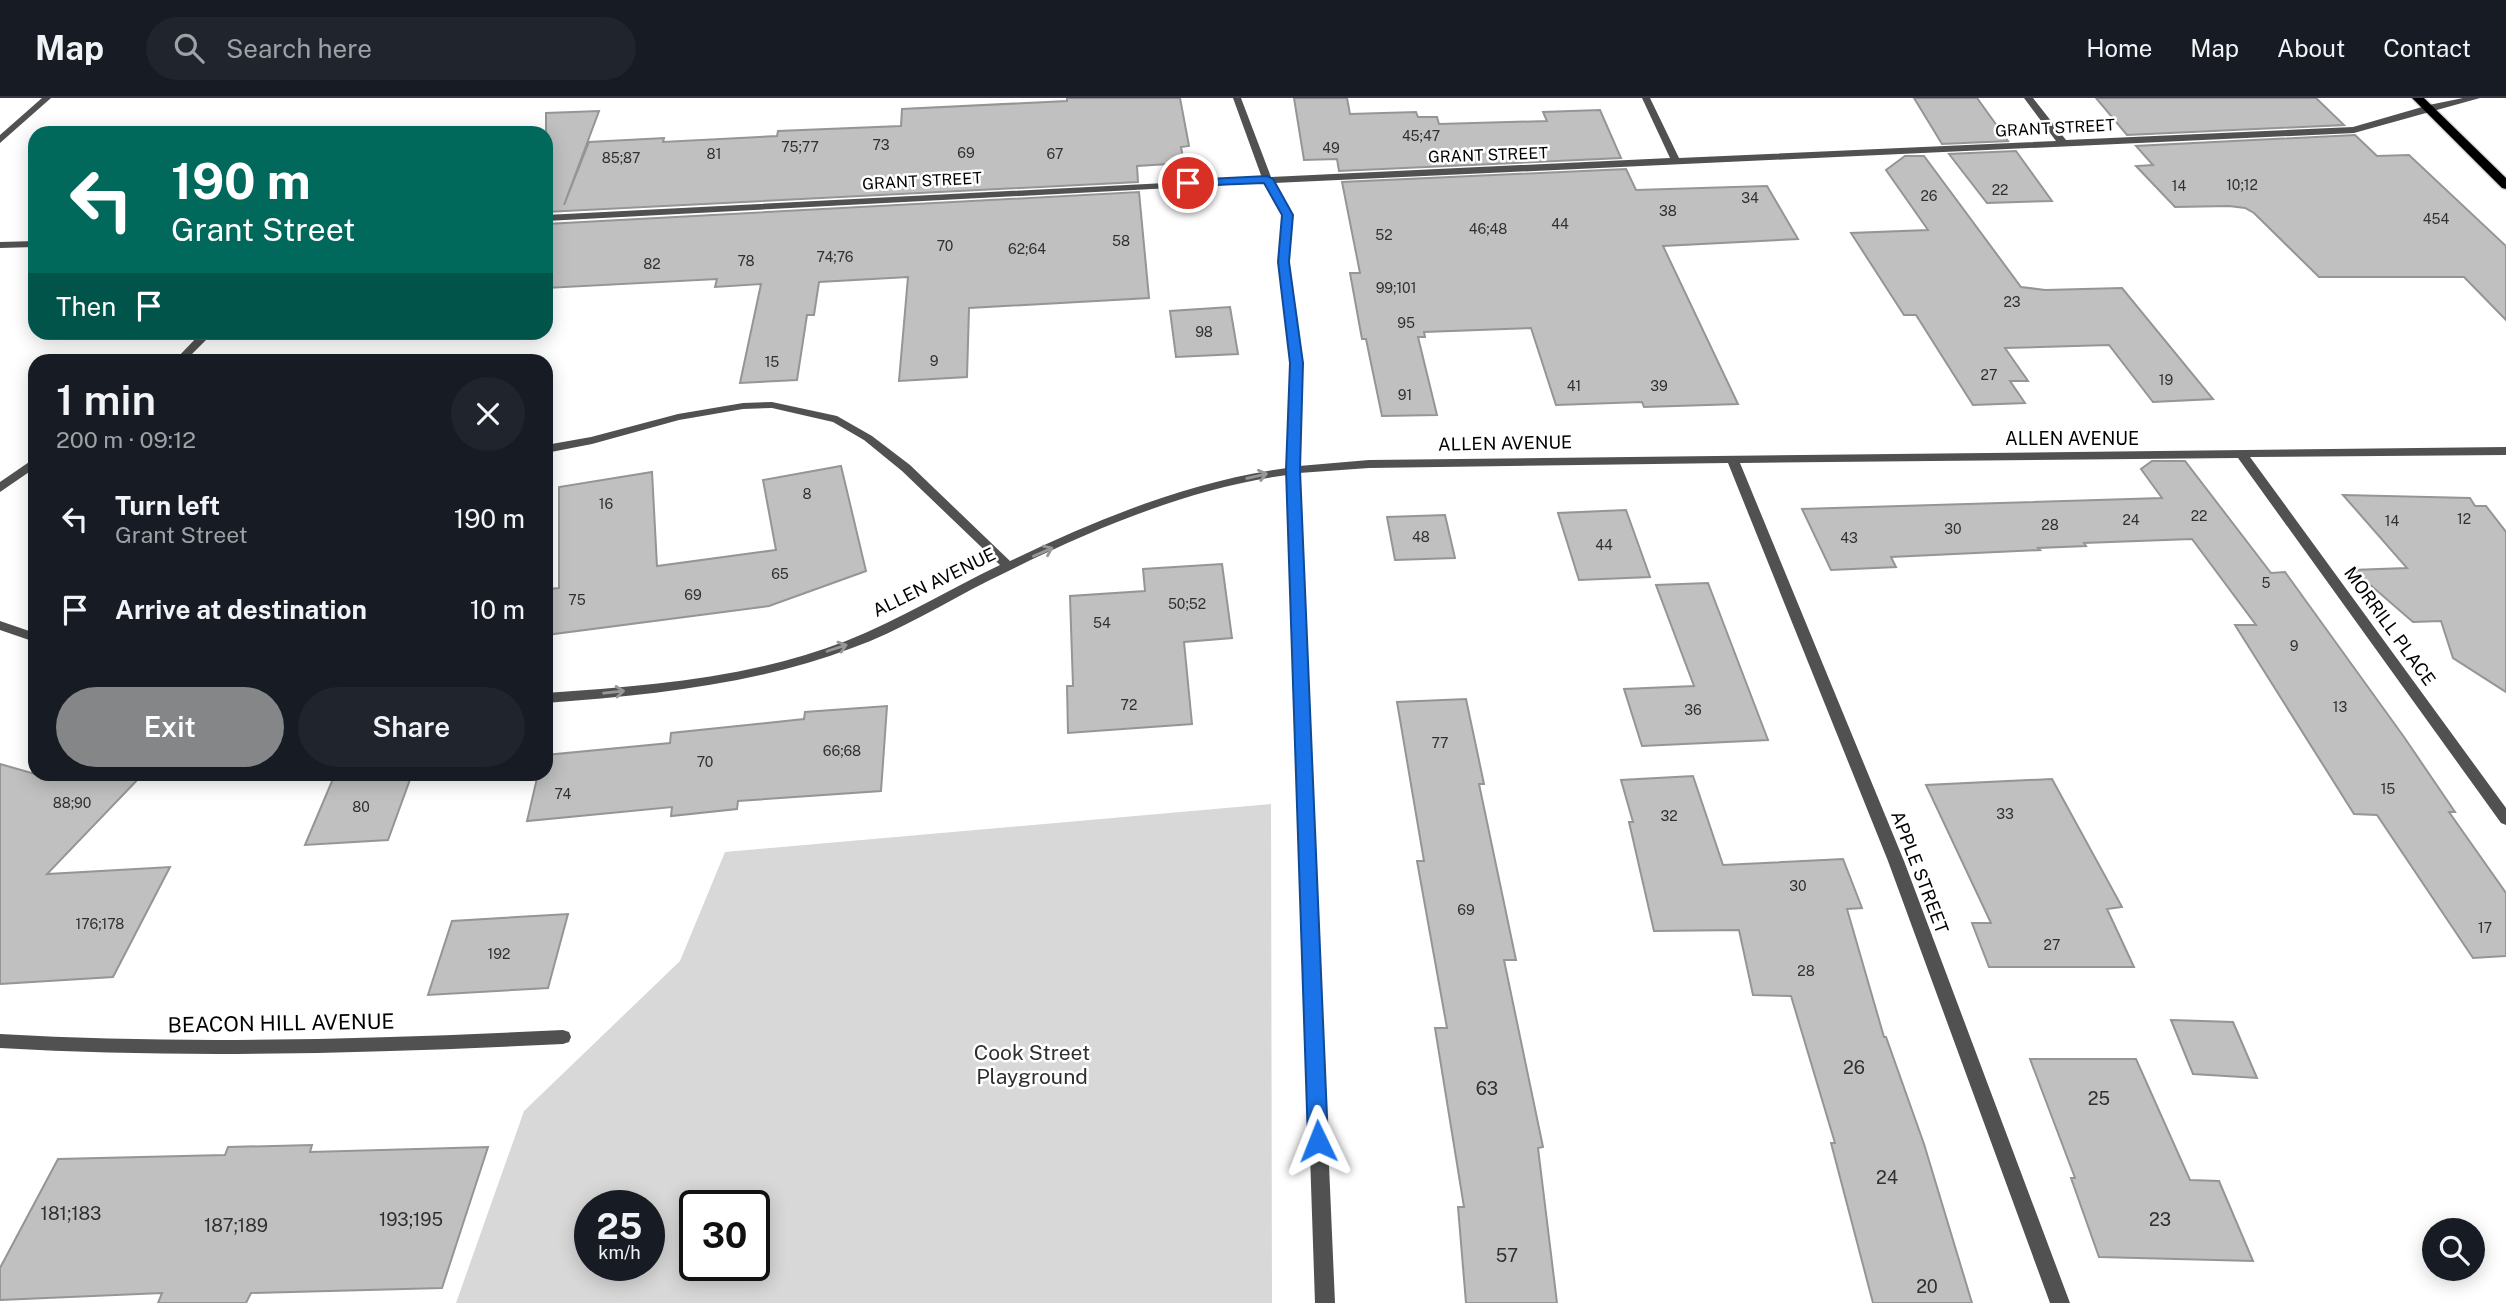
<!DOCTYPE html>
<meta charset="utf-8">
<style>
:root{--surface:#171b24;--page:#20242c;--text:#f1f3f6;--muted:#9ea1a6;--line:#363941;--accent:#858687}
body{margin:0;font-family:"Public Sans",sans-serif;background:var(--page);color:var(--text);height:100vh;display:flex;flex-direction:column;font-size:26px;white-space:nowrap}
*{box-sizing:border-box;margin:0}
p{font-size:23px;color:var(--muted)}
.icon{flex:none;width:38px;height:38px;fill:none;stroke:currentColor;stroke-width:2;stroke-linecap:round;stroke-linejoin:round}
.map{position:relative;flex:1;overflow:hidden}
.details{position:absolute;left:28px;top:256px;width:525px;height:427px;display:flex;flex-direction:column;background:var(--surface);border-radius:21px;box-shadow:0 4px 18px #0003}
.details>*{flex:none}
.hud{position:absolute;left:28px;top:28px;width:525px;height:214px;border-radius:21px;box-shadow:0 4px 18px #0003;background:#00695c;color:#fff;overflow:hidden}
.buttons{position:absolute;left:2422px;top:1120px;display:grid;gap:14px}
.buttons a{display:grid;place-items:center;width:63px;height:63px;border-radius:50%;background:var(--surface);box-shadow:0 4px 18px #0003;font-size:35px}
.speed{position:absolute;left:574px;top:1092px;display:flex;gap:14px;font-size:35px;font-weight:700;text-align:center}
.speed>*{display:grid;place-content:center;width:91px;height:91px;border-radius:50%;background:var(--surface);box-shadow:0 4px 18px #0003;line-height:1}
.speed small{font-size:18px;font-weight:400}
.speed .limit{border:4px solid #111;border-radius:10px;background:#fff;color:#111}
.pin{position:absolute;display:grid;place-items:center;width:60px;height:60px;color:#fff;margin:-30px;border:4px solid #fff;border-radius:50%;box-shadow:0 2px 7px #0007}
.me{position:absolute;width:77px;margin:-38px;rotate:358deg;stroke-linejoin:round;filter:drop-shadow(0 0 5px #0008)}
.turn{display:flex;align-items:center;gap:24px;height:147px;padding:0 28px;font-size:32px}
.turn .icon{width:91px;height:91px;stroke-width:2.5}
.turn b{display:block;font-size:49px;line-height:60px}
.then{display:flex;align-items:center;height:66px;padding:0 28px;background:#0003;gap:14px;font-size:26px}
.round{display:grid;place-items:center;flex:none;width:74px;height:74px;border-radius:37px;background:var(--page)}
.headline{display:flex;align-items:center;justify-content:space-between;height:119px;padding:0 28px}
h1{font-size:42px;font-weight:600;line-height:52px}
.cta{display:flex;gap:14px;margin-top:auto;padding:14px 28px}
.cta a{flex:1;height:80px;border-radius:42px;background:var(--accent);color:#fff;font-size:28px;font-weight:600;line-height:80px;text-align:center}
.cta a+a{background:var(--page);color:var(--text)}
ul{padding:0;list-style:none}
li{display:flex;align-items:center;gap:21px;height:91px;padding:0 28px}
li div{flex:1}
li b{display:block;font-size:26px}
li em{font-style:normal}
header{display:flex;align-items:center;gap:42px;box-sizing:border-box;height:98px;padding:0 35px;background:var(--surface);border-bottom:2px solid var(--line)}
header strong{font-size:33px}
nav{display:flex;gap:38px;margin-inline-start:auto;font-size:24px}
.search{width:490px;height:63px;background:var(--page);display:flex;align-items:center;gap:18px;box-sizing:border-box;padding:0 24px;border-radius:38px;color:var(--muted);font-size:26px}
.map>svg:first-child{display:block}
</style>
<header>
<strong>Map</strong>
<div class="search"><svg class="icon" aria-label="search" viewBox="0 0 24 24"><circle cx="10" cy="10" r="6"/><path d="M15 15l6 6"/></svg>Search here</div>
<nav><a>Home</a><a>Map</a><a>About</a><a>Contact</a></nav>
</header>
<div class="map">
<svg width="2506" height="1205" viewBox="0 0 2506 1205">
<rect width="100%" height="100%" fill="#fff"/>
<!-- green -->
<path fill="#d8d8d8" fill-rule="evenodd" d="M1271,706L1272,1205H456L524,1013L680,863L725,754ZM590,1108H649V1167H590ZM695,1108H754V1167H695Z"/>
<!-- building -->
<g fill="#c0c0c0" stroke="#959595" stroke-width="2">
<polygon points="1067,0 1180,0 1189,48 1181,49 1184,65 1137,68 1138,84 546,114 546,15 599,13 564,107 589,44 664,40 663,44 777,38 778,33 901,28 902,11 1067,3"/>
<polygon points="1294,0 1347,0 1350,16 1416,14 1418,19 1437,19 1439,26 1547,23 1543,14 1600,12 1621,60 1339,73 1337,61 1304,62"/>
<polygon points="1914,0 1977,0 2008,43 1942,46"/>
<polygon points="2096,0 2316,0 2344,27 2127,37"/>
<polygon points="2355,37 2377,58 2409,57 2506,148 2506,222 2464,179 2319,179 2254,115 2245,110 2229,108 2175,109 2136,68 2153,67 2136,48"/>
<polygon points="2016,53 2052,103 1987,105 1949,56"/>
<polygon points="1905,58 1924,58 2021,189 2045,192 2122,190 2213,301 2153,304 2109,247 2005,250 2028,283 2010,283 2025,305 1973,307 1916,217 1904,217 1851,135 1928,132 1886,72"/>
<polygon points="1626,71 1636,92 1767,88 1798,141 1663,148 1738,306 1644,309 1642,304 1556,307 1531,230 1424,234 1425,239 1418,239 1437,317 1382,318 1366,241 1362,241 1350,175 1360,175 1342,84"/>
<polygon points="1139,94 1149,200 969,210 967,279 899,283 908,179 819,184 814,217 807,217 797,282 740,285 761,186 715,189 717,181 546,190 546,152 550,142 546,141 546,126"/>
<polygon points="1230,209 1238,256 1176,259 1170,213"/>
<polygon points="2152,363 2185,363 2271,475 2285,474 2404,639 2455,714 2449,714 2506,795 2506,858 2473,860 2377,717 2354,716 2235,527 2256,527 2192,441 2084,445 2086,448 2038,450 2040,452 1891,459 1896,469 1831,472 1802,411 2162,400 2141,371"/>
<polygon points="841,368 866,473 769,508 546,537 549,491 559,490 559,389 652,374 657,468 776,452 763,382"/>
<polygon points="2343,397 2470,400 2475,408 2486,408 2506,434 2506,594 2453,560 2441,523 2413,524 2353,472 2407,470"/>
<polygon points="1626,412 1650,479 1579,482 1558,415"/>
<polygon points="1445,417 1455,460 1395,462 1387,419"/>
<polygon points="1222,466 1232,540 1184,544 1192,626 1068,635 1067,588 1073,588 1070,498 1145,493 1143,471"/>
<polygon points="1708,485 1768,642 1642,648 1624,591 1694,588 1656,487"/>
<polygon points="1466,601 1484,686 1479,686 1516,862 1504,862 1543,1049 1538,1050 1557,1205 1466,1205 1458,1109 1464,1109 1435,930 1447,930 1417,763 1424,763 1397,604"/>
<polygon points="887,608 881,693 738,703 737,711 671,718 672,709 527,723 538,676 546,676 546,657 670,645 671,635 804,621 805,614"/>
<polygon points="0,666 35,676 143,676 47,776 170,769 113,879 0,886"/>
<polygon points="335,676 412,676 388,742 305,747"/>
<polygon points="1693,678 1723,767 1843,761 1862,810 1847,811 1884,939 1886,939 1924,1046 1972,1205 1873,1205 1831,1045 1835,1045 1791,898 1753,897 1739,832 1654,833 1629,724 1633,724 1621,682"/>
<polygon points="2052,681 2122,809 2107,811 2134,869 1989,869 1972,825 1991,825 1926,687"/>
<polygon points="568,816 548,890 428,897 452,823"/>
<polygon points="2171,922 2233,924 2257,980 2193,976"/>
<polygon points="2030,961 2136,961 2190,1082 2219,1083 2253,1163 2099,1159 2071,1080 2075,1080"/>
<polygon points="312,1047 310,1054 488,1049 442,1190 251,1195 246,1205 158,1205 162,1195 0,1202 0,1170 58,1061 225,1057 228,1049"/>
</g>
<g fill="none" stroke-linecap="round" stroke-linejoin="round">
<!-- primary casing -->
<g stroke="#dbdbdb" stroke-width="3">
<polygon id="primary" points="2412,0 2424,0 2506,80 2506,91 2502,90"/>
</g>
<!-- minor -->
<g fill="#515151" fill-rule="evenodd">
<polygon points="42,0 51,0 0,45 0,37"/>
<path d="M1233,0H1241L1271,79L1670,60L1642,0H1650L1679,60L2056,43L2024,0H2033L2066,42L2353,29L2429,7L2463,0H2480L2354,35L1274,85L1292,117L1289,164L1303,265L1299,368L1369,362L2506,349V357L2250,359L2506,710V727L2501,725L2238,360L1740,365L1904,763L2070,1205H2050L1888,763L1728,365L1369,370L1299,375L1335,1205H1315L1287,377C1183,391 1082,436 990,482C944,505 900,533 852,550C754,587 650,597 546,605V595C647,588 751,580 846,543C899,522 948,492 1000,467L902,373L864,342L833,324L772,310L743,311L679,322L592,346L546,355V347L591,339L678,316L743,305L772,304L837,318L872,338L910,367L1010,463C1098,421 1190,383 1287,370L1291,265L1279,164L1282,117L1265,85L546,123V117L1262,80Z"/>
<polygon points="35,143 35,149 0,150 0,144"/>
<polygon points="202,234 214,234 186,262 175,262"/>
<polygon points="35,360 35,370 0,394 0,384"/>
<polygon points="0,523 35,535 35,544 0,532"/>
<path d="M563,932L569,934L571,939L569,944L563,946C375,955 188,961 0,950V936C188,947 375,941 563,932Z"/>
</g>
<!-- primary -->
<use href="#primary" fill="#000" fill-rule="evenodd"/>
</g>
<!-- one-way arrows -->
<defs><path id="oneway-shaft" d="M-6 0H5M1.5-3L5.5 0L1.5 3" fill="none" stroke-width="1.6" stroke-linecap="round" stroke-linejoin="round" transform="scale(1.75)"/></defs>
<g stroke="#979797">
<use href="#oneway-shaft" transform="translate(1257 378) rotate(-13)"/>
<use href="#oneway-shaft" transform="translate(1043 454) rotate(-24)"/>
<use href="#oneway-shaft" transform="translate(837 550) rotate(-18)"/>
<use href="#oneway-shaft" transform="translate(614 594) rotate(-6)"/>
</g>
<!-- route -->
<polygon fill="#1a73e8" stroke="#114b97" stroke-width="2" points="1267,78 1273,81 1293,117 1289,164 1303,265 1300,372 1328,1043 1325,1049 1318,1052 1311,1049 1308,1043 1286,372 1290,265 1278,164 1282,117 1264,85 1188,88 1183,85 1188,82"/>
<g text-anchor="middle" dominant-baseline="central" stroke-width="5" stroke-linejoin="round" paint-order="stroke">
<!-- number labels -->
<g font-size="14" fill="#303030">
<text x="1421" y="38">45;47</text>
<text x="881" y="47">73</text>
<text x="800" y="49">75;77</text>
<text x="1331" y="50">49</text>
<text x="966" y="55">69</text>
<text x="714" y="56">81</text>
<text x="1055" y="56">67</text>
<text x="621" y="60">85;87</text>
<text x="2242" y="87">10;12</text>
<text x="2179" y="88">14</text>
<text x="2000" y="92">22</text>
<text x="1929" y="98">26</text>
<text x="1750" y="100">34</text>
<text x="1668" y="113">38</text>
<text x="2436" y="121">454</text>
<text x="1560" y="126">44</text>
<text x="1488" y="131">46;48</text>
<text x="1384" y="137">52</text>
<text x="1121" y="143">58</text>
<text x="945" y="148">70</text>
<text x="1027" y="151">62;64</text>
<text x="835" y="159">74;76</text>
<text x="746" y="163">78</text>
<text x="652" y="166">82</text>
<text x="1396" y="190">99;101</text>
<text x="2012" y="204">23</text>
<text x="1406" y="225">95</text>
<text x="1204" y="234">98</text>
<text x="934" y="263">9</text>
<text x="772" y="264">15</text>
<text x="1989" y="277">27</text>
<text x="2166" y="282">19</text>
<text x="1574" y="288">41</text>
<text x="1659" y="288">39</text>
<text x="1405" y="297">91</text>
<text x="807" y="396">8</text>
<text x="606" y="406">16</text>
<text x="2199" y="418">22</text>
<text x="2464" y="421">12</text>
<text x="2131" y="422">24</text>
<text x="2392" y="423">14</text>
<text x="2050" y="427">28</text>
<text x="1953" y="431">30</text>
<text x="1421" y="439">48</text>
<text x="1849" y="440">43</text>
<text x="1604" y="447">44</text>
<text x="780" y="476">65</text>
<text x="2266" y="485">5</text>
<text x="693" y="497">69</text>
<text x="577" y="502">75</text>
<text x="1187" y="506">50;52</text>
<text x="1102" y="525">54</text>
<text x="2294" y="548">9</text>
<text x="1129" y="607">72</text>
<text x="2340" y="609">13</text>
<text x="1693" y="612">36</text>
<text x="1440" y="645">77</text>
<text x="842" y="653">66;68</text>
<text x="705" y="664">70</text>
<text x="2388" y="691">15</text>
<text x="563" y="696">74</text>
<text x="72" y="705">88;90</text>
<text x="361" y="709">80</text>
<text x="2005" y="716">33</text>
<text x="1669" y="718">32</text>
<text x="1798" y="788">30</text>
<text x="1466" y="812">69</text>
<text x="100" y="826">176;178</text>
<text x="2485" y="830">17</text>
<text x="2052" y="847">27</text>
<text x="499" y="856">192</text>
<text x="1806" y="873">28</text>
</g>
<!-- far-street labels -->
<g font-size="16" fill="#000" stroke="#fff">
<text transform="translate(2055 30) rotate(-3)">GRANT STREET</text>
<text transform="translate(1488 57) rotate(-2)">GRANT STREET</text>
<text transform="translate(922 83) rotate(-3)">GRANT STREET</text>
</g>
<!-- street labels -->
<g font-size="18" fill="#000" stroke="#fff">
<text x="2072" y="340">ALLEN AVENUE</text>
<text transform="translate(1505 345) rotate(-1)">ALLEN AVENUE</text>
<text transform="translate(934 484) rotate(-26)">ALLEN AVENUE</text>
<text transform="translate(2390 528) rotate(54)">MORRILL PLACE</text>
<text transform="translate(1920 774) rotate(69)">APPLE STREET</text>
</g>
<!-- near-number labels -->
<g font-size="18" fill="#303030">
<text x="1854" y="969">26</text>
<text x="1487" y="990">63</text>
<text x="2099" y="1000">25</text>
<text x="1887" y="1079">24</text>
<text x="71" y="1115">181;183</text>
<text x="411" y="1121">193;195</text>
<text x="2160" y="1121">23</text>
<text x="236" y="1127">187;189</text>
<text x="1507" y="1157">57</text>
<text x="1927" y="1188">20</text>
</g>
<!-- near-street labels -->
<g font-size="21" fill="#000" stroke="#fff">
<text transform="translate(281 925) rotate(-1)">BEACON HILL AVENUE</text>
</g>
<!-- near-park labels -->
<g font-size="21" fill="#2f2f2f" stroke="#fff">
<text x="1032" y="954">Cook Street<tspan x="1032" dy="24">Playground</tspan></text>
</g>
</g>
</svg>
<div class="buttons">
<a><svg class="icon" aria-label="search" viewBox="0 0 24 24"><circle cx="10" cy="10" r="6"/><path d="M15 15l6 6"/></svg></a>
</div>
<div class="speed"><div>25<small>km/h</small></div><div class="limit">30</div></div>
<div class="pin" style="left:1188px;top:85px;background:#d93025"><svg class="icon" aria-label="arrive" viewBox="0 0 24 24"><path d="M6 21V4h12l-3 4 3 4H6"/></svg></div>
<svg class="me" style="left:1318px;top:1043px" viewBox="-20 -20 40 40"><path d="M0-17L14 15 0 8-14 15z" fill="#1a73e8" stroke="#fff" stroke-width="4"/></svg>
<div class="hud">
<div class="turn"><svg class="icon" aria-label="left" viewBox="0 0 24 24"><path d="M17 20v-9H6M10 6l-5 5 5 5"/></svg><div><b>190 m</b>Grant Street</div></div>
<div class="then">Then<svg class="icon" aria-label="arrive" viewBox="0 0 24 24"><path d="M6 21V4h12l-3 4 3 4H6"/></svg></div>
</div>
<section class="details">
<div class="headline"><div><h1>1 min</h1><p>200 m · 09:12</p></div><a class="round"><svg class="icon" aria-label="close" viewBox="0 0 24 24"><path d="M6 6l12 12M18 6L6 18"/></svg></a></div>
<ul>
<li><svg class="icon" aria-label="left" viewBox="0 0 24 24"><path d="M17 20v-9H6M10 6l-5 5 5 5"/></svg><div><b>Turn left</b><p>Grant Street</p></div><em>190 m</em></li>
<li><svg class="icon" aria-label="arrive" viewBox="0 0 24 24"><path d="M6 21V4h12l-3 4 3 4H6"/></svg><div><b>Arrive at destination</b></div><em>10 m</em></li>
</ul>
<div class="cta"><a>Exit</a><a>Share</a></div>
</section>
</div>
